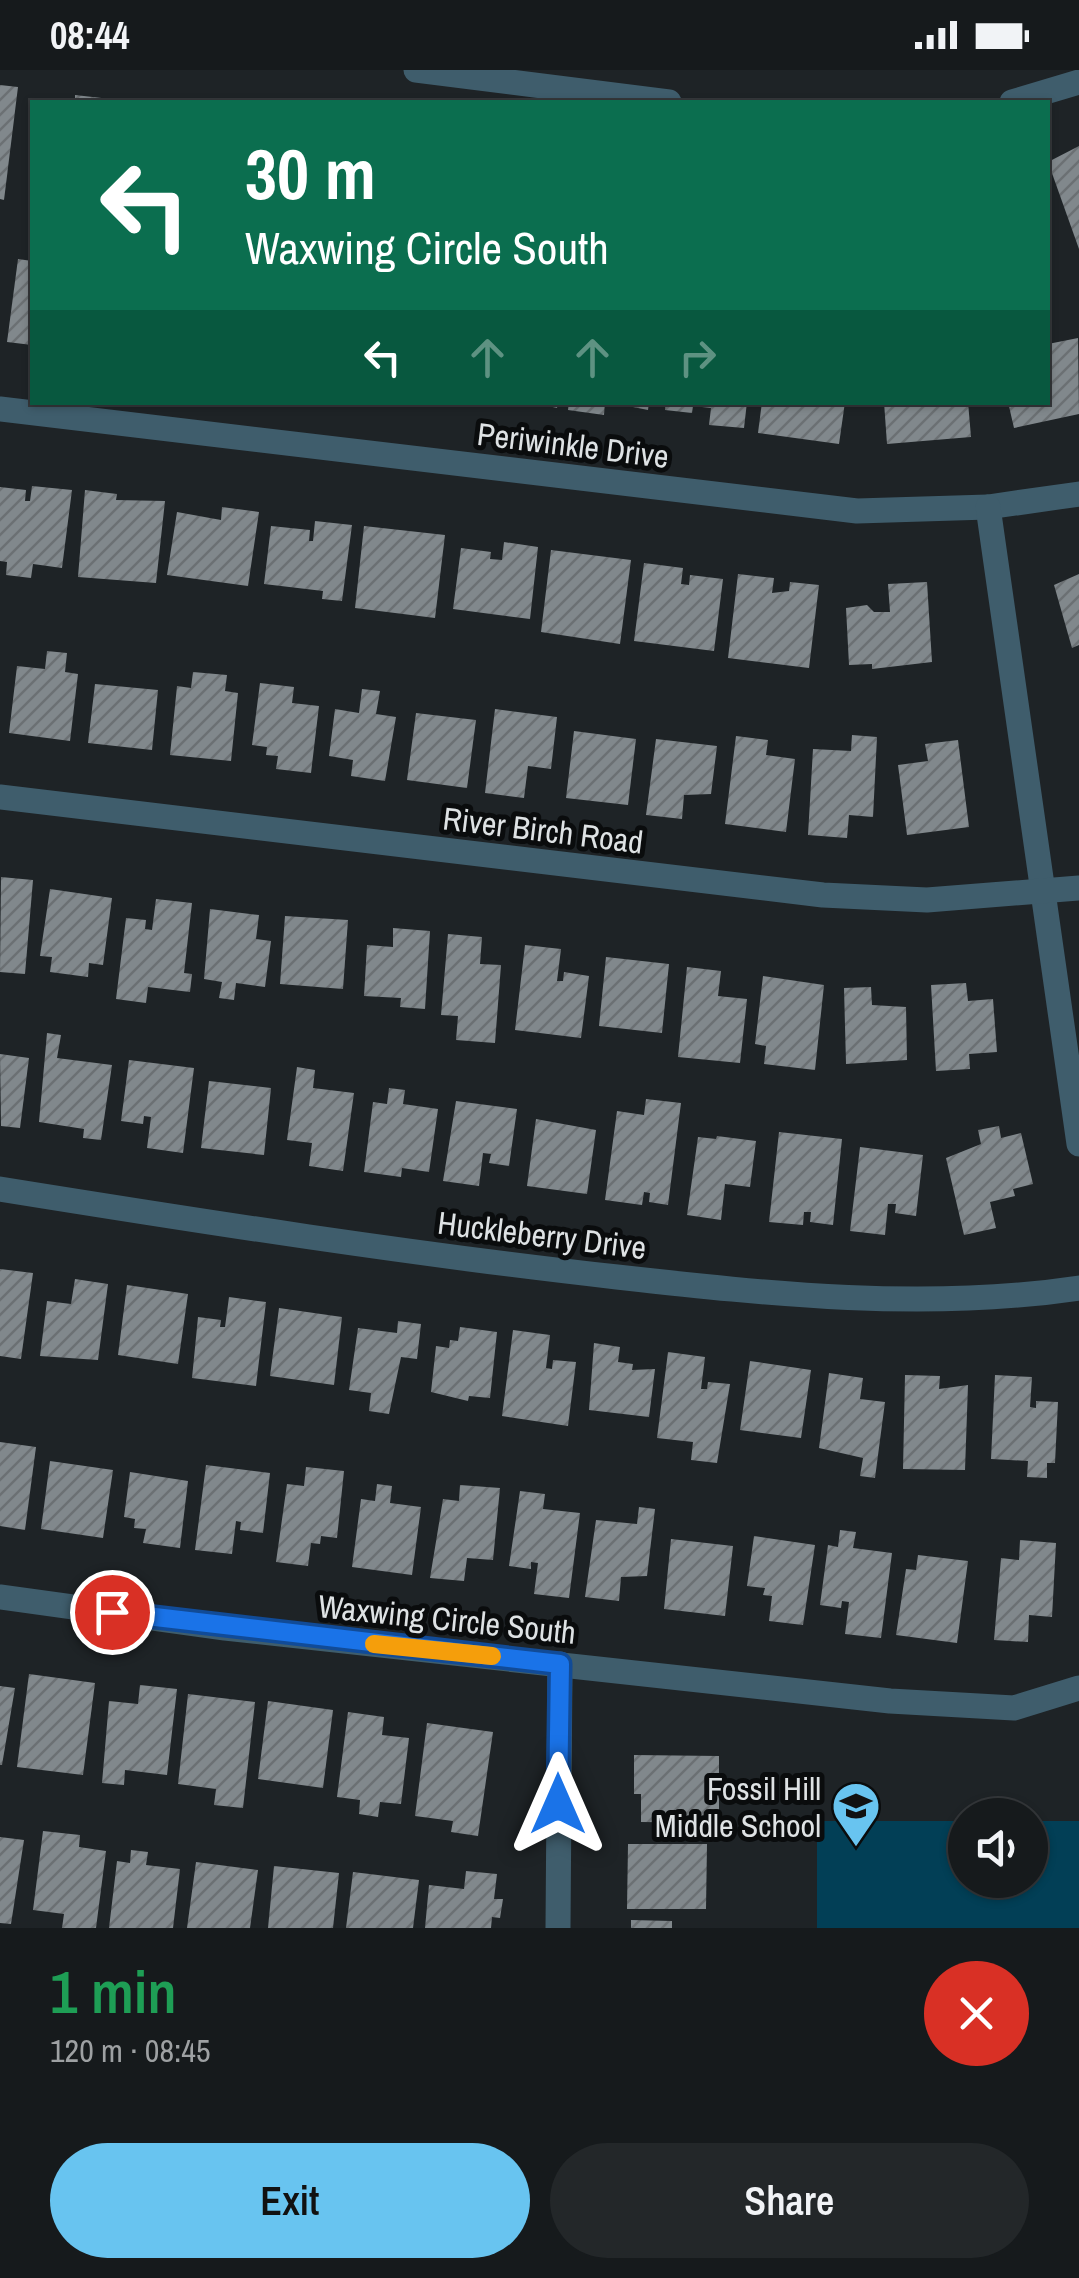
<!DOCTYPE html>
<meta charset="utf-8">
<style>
:root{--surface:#161a1c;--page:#232729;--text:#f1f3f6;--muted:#9ea1a3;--line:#35383b;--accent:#68c4f0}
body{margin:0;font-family:"Archivo Narrow",sans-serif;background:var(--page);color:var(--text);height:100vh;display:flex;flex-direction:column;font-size:38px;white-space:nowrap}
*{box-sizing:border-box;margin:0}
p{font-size:32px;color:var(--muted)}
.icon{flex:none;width:55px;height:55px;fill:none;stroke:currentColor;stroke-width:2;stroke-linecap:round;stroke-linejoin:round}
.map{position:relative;height:1858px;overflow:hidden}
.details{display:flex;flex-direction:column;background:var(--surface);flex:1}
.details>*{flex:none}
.banner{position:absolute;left:30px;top:30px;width:1020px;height:305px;border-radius:0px;box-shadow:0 2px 8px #0004,0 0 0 2px var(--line);background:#0b6e4f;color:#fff;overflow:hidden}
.tools{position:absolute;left:948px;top:1728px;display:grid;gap:20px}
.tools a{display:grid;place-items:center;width:100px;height:100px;border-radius:50%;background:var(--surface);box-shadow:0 2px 8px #0004,0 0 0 2px var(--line);font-size:50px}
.pin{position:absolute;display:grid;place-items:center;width:85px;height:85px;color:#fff;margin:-42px;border:5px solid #fff;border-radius:50%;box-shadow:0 2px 10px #0007}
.me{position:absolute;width:110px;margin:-55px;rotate:0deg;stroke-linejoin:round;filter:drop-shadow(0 0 8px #0008)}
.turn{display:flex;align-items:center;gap:35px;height:210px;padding:0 50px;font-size:45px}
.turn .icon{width:130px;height:130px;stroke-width:2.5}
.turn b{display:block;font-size:70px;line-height:85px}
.lanes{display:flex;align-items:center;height:95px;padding:0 50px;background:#0003;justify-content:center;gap:50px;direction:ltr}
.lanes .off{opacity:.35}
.round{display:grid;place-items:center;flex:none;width:105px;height:105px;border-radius:52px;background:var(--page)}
.headline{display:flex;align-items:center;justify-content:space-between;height:170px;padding:0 50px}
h1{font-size:60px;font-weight:600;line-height:75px;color:#1e9e55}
.action{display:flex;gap:20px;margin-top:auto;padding:20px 50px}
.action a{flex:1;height:115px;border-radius:60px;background:var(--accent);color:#111;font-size:40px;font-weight:600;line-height:115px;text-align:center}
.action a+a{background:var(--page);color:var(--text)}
.status{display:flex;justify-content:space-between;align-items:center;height:70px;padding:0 50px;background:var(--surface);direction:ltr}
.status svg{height:28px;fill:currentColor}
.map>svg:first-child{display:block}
</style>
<div class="status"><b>08:44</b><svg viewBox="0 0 49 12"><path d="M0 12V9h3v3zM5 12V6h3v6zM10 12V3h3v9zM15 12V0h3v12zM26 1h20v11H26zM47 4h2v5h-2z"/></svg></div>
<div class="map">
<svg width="1079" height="1858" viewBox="0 0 1079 1858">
<defs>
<pattern id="building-hatch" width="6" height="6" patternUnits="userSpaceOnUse" patternTransform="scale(2.5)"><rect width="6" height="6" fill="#81888c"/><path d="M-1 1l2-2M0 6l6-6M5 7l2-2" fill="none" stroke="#6b7073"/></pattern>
</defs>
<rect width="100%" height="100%" fill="#1e2326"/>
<!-- pitch -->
<polygon fill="#023f56" points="817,1751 965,1751 965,1810 1030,1810 1030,1751 1079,1751 1079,1858 817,1858"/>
<!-- building -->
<g fill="url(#building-hatch)">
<polygon points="0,15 18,17 4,130 0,129"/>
<polygon points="75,25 119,30 118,32 75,32"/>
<polygon points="1079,76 1079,179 1048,92"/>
<polygon points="18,189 32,191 32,275 7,272"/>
<polygon points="1078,268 1079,344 1014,358 1008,332 1048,332 1048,274"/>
<polygon points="531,332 558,332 557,338"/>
<polygon points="569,332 605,332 604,345 568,340"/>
<polygon points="608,332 649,332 648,340"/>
<polygon points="666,332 747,332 744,358 709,355 711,338 693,336 692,343 665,340"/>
<polygon points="762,332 845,332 839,374 758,363"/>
<polygon points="884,332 968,332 971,367 887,374"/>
<polygon points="32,416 72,420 62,498 33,494 31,508 6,505 7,492 0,491 0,417 26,420 25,431 30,431"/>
<polygon points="85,420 117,424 116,430 165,431 156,513 78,507"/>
<polygon points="222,437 259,442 248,516 167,505 177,442 221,450"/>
<polygon points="315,451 352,455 342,531 322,529 323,521 264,514 271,456 310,460 309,471 313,471"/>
<polygon points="364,456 445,465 435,548 355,538"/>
<polygon points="504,472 538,477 530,549 453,539 461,478 491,482 490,489 502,490"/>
<polygon points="551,480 631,490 620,574 541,562"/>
<polygon points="644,493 683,498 681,514 689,515 690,505 723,509 714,581 634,571"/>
<polygon points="738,504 774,508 772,523 789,521 790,512 819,515 809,598 728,588"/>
<polygon points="1079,504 1079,575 1072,578 1054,515"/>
<polygon points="927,512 932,592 872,599 872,594 849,595 846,538 867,535 874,542 890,542 888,514"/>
<polygon points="47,581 67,583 65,602 78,604 70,671 9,663 17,596 45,599"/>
<polygon points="193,602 227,605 225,621 238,623 231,691 170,685 177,616 191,618"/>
<polygon points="260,613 294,617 292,633 319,636 311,703 276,699 278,686 266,685 267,677 252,675"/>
<polygon points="95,614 158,620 152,680 88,673"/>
<polygon points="362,619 380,621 376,644 396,647 385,711 351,706 353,690 329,686 335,639 359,643"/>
<polygon points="495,639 557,647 551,699 528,696 524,728 485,723"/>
<polygon points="416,643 476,650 467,718 407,710"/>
<polygon points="574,661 636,669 628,735 566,728"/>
<polygon points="852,665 877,667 873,747 849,745 847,768 808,765 813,679 851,681"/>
<polygon points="736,666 768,670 766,685 795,689 786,762 725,754"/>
<polygon points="656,669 717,676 711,724 684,725 682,749 646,745"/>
<polygon points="958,670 969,757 907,765 898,695 928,691 925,674"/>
<polygon points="1,807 33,810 25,904 0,902"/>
<polygon points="50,819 112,828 103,895 89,893 88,907 50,902 52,887 40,886"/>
<polygon points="156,829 192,833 184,903 192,904 190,922 148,917 146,933 116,929 126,848 146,850 145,859 152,860"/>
<polygon points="210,839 259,845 256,869 271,871 265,917 236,913 234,930 219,928 222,912 204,909"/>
<polygon points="285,846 348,850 343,919 280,914"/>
<polygon points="393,858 430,861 425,939 400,937 401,928 364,926 367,875 393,877"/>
<polygon points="448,864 482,867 480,894 501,895 495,973 456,970 458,946 441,945"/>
<polygon points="525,875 561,879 557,911 563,911 564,902 589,906 581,968 515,960"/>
<polygon points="606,887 669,894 662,963 599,956"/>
<polygon points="687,897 721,901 718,926 747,929 740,993 678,987"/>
<polygon points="763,906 824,915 815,1000 764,994 766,976 755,974"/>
<polygon points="966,913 968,931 993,929 997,982 969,984 970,999 936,1001 931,915"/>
<polygon points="871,917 872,935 906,937 907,990 846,994 844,918"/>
<polygon points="47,963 61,965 57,988 112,995 101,1070 83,1068 84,1059 39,1052"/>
<polygon points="0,984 29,988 20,1058 1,1056"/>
<polygon points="129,990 194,998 183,1083 147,1078 151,1047 144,1046 143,1054 121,1051"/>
<polygon points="297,997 315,1000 313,1018 354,1023 343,1101 309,1096 312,1073 287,1070"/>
<polygon points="209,1011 271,1018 264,1085 201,1078"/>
<polygon points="389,1018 405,1020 403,1034 438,1039 429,1102 402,1098 401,1107 364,1102 373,1032 387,1034"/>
<polygon points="646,1029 681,1033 668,1135 649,1132 650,1123 644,1122 642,1135 605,1130 617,1041 644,1045"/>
<polygon points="456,1031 517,1039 509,1096 489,1093 491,1084 483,1083 479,1116 443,1111"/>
<polygon points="536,1049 596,1060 587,1124 527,1116"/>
<polygon points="999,1056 1001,1068 1021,1063 1033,1114 1013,1119 1015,1126 990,1132 996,1158 964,1165 946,1088 981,1074 978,1060"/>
<polygon points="779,1062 842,1069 833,1155 810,1152 811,1142 804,1142 803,1155 769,1152"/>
<polygon points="717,1066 756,1071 750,1117 725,1114 721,1150 687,1145 698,1067 716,1069"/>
<polygon points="860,1077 923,1085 916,1146 895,1143 896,1134 888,1134 885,1165 850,1161"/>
<polygon points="0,1199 33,1203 21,1289 0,1286"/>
<polygon points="75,1209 108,1214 98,1290 40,1286 47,1231 71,1234"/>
<polygon points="127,1215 188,1224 178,1294 118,1285"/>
<polygon points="229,1227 266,1232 256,1316 192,1308 198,1247 221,1250 220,1257 225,1257"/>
<polygon points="279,1238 342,1247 334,1315 270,1306"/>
<polygon points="398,1251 421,1254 417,1289 401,1287 389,1344 369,1341 371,1323 349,1320 358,1258 397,1263"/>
<polygon points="460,1257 497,1262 490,1328 469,1326 468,1331 431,1322 436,1276 449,1278 450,1270 458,1271"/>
<polygon points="513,1260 550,1265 546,1298 552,1299 553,1290 576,1292 568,1356 502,1346"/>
<polygon points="594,1273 620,1277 618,1292 633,1294 632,1300 655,1299 649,1347 589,1340"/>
<polygon points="668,1282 705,1287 701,1319 707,1319 708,1312 730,1314 717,1393 691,1390 693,1372 657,1368"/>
<polygon points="750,1291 811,1300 801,1368 740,1360"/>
<polygon points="829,1303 863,1308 860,1329 885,1332 875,1408 860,1406 863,1388 819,1378"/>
<polygon points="905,1305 940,1306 939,1319 968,1315 965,1400 903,1399"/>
<polygon points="995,1305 1032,1307 1030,1337 1036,1338 1036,1331 1058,1332 1055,1393 1047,1393 1047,1408 1027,1407 1028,1391 991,1389"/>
<polygon points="0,1372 36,1377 25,1460 0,1456"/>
<polygon points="50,1391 113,1400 103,1468 41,1459"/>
<polygon points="206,1395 270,1403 263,1463 240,1460 241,1452 236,1451 232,1484 195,1480"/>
<polygon points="306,1397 344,1401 337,1468 321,1466 320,1474 311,1473 308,1496 276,1492 287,1414 304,1416"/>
<polygon points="130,1402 188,1411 180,1478 143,1473 146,1459 134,1458 135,1449 124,1447"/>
<polygon points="377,1414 392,1416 390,1433 421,1437 412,1505 352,1497 361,1429 375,1431"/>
<polygon points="460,1415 500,1418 493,1490 467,1488 464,1511 430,1508 443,1429 459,1431"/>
<polygon points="520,1421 545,1424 543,1439 580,1443 569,1528 534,1524 538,1493 531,1492 531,1499 509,1496"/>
<polygon points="639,1437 655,1439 647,1506 621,1507 619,1531 585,1527 596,1450 637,1454"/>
<polygon points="840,1460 856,1462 853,1478 892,1483 881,1568 845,1564 849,1532 842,1531 841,1538 820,1535 828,1475 838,1477"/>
<polygon points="754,1466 815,1475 803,1555 769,1551 772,1526 763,1525 765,1518 747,1516"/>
<polygon points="671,1469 733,1476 725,1546 664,1539"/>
<polygon points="1020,1470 1056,1473 1052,1547 1029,1545 1028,1572 994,1570 1001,1488 1019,1490"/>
<polygon points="918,1485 968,1491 957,1573 896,1565 906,1499 916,1500"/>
<polygon points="29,1604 95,1613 83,1705 17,1697"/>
<polygon points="140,1615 177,1619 167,1705 125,1700 124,1715 102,1713 109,1631 138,1634"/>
<polygon points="0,1616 15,1618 2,1695 0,1695"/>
<polygon points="188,1624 255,1632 243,1738 214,1735 216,1719 178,1714"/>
<polygon points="268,1631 333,1640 323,1718 258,1709"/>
<polygon points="348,1642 384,1647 382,1665 409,1668 401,1734 380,1732 378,1747 359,1744 360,1730 337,1727"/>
<polygon points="427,1653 493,1662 478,1766 451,1762 453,1751 415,1746"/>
<polygon points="634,1685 719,1686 719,1753 641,1752 641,1724 634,1724"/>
<polygon points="43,1761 80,1765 79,1777 106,1781 96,1858 62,1858 64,1844 33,1840"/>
<polygon points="0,1767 24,1770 11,1854 0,1853"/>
<polygon points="628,1774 707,1774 706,1839 627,1839"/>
<polygon points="131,1780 148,1782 146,1795 180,1799 173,1858 109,1858 117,1791 130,1793"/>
<polygon points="196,1792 258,1800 250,1858 187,1858"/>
<polygon points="274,1796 339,1803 333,1858 268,1858"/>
<polygon points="466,1801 497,1804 494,1829 503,1829 500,1848 492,1847 491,1858 425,1858 429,1815 464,1819"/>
<polygon points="353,1802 419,1810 413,1858 346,1858"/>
<polygon points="631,1850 672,1851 672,1858 631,1858"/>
</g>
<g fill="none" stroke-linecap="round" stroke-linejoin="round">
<!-- minor -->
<g stroke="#3f5d6c" stroke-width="25">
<polyline points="416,0 669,32"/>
<polyline points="1012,32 1079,12"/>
<polyline points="0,339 857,441 988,437 1079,424"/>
<polyline points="988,437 1079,1074"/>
<polyline points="0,727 823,825 927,830 1079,818"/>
<path d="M0,1119C205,1152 411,1184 617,1207C770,1224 926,1241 1079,1218"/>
<polyline points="0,1527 225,1558 890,1631 1014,1638 1079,1618"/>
<polyline points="558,1858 560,1594"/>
</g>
</g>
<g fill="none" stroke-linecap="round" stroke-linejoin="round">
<!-- route casing -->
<g stroke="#114b97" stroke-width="25">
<polyline id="route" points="112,1542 560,1594 558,1734"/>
</g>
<!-- route -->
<use href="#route" stroke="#1a73e8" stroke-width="18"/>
<!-- slow -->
<polyline stroke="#f59e0b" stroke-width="18" points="374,1574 492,1586"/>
</g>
<!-- icons -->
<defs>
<g id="school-pin" transform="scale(2.5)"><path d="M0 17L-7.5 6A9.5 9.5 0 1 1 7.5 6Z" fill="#68c4f0" stroke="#0a0c0d"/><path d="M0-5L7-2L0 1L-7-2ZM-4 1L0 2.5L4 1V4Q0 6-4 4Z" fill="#111"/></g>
</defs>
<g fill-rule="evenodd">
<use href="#school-pin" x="856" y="1736"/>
</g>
<g text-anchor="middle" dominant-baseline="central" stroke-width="10" stroke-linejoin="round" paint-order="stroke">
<!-- street labels -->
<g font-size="32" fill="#dee2e4" stroke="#0a0c0d">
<text transform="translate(573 375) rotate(7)">Periwinkle Drive</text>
<text transform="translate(543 760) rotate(7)">River Birch Road</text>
<text transform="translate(542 1165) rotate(7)">Huckleberry Drive</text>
<text transform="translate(447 1549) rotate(6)">Waxwing Circle South</text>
</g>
<!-- poi labels -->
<g font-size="32" fill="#dee2e4" stroke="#0a0c0d" text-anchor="end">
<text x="821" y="1718">Fossil Hill<tspan x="821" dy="37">Middle School</tspan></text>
</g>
</g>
</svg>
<div class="tools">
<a><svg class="icon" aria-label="sound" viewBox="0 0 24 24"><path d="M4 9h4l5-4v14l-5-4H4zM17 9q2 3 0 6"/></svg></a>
</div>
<div class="pin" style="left:112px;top:1542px;background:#d93025"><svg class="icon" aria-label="arrive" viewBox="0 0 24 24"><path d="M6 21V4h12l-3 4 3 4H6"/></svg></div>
<svg class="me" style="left:558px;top:1734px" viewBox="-20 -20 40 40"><path d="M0-17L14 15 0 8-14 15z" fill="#1a73e8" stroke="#fff" stroke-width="4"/></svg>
<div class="banner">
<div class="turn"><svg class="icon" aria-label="left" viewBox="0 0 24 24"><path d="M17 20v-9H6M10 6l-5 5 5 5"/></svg><div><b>30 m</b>Waxwing Circle South</div></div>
<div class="lanes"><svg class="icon" aria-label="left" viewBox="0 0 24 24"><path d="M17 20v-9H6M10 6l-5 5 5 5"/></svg><svg class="icon off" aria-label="ahead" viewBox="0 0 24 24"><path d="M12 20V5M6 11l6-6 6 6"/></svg><svg class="icon off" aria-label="ahead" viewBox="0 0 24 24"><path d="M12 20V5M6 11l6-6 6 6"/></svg><svg class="icon off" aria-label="right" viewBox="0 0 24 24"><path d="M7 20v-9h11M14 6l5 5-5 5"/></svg></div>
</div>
</div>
<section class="details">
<div class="headline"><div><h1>1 min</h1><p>120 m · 08:45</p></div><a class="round" style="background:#d93025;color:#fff"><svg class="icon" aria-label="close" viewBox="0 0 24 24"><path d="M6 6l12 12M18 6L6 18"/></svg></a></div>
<div class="action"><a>Exit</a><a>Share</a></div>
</section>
